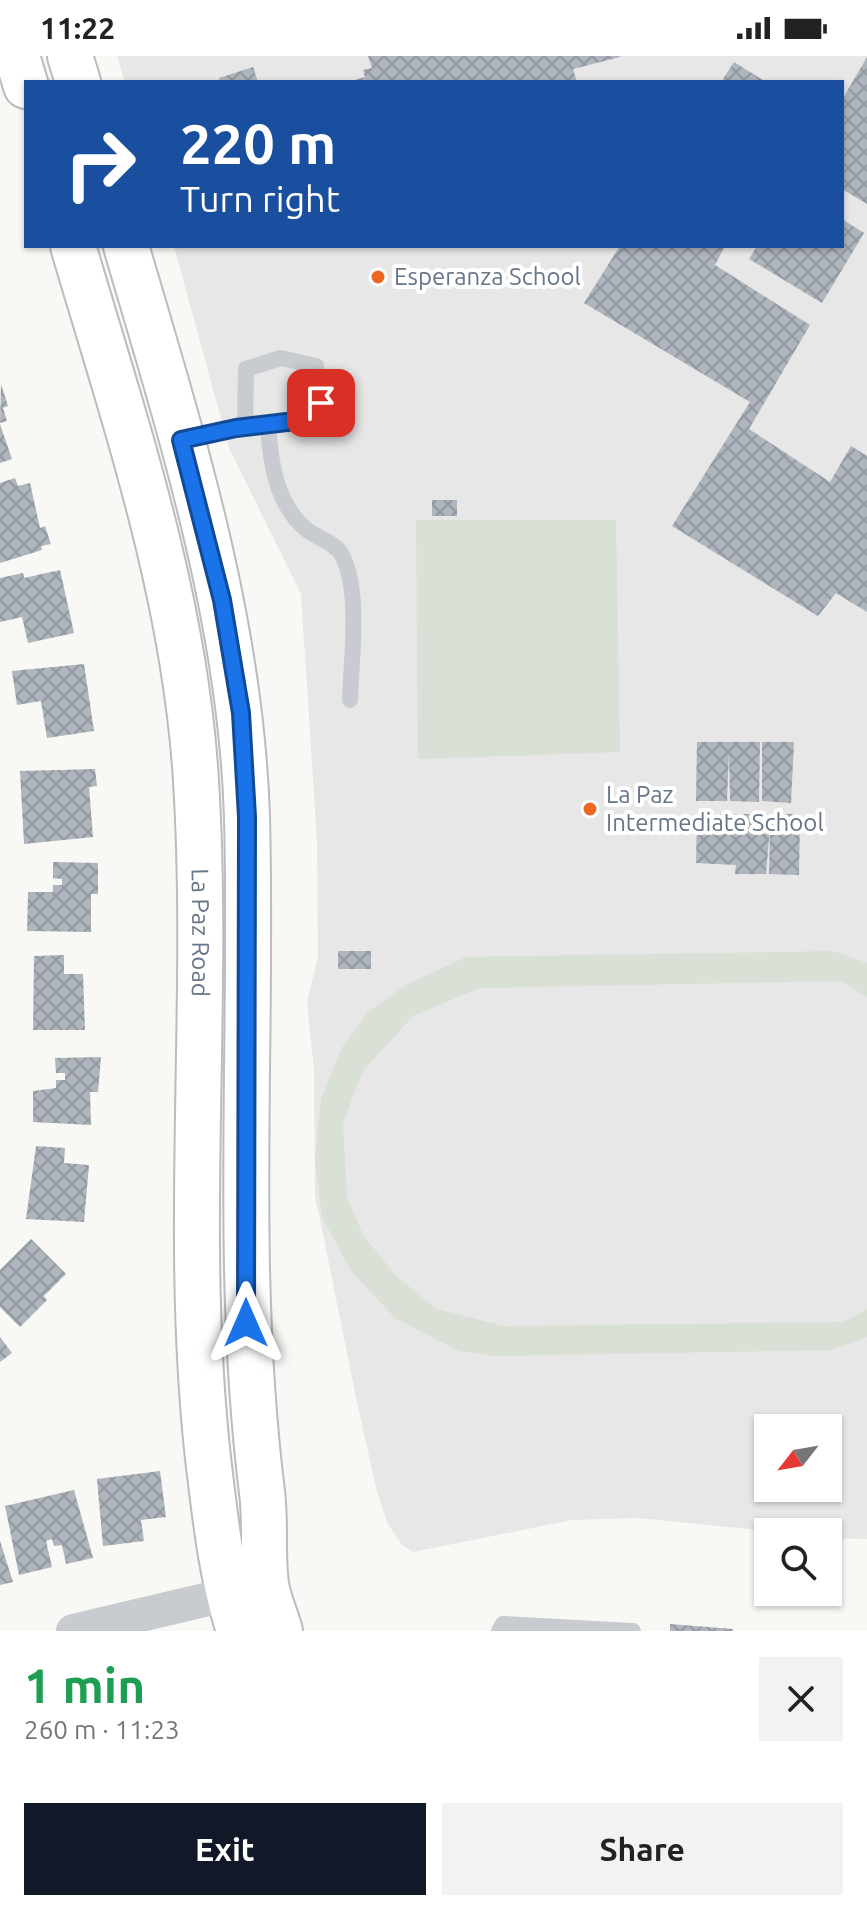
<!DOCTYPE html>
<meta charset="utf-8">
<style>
body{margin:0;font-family:Ubuntu,sans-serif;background:#f2f2f2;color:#222;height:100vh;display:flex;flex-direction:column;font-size:30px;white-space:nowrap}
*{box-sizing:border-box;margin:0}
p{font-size:26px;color:#767676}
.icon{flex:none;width:44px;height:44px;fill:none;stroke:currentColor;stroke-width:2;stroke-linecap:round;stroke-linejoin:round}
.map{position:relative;height:1575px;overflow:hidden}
.panel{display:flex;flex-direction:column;background:#fff;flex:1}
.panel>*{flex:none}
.banner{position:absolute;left:24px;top:24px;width:820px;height:168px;border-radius:0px;box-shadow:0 2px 6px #0004;background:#1a4fa0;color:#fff;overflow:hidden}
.needle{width:52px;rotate:239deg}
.tools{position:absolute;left:754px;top:1358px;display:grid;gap:16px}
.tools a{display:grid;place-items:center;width:88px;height:88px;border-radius:0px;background:#fff;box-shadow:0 2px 6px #0004;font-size:40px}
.pin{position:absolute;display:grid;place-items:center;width:68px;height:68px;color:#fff;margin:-34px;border-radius:16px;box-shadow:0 4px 12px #0006}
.me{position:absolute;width:88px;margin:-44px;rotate:0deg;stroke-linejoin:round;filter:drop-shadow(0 0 6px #0008)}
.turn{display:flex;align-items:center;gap:28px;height:168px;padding:0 24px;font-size:36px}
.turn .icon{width:104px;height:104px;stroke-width:2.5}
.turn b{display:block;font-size:56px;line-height:68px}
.round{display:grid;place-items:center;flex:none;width:84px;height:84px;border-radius:0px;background:#f2f2f2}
.headline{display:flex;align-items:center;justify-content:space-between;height:136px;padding:0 24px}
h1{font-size:48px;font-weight:700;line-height:60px;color:#1e9e55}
.primary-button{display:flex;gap:16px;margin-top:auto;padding:16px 24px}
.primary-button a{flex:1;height:92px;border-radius:0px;background:#111827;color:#fff;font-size:32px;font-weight:700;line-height:92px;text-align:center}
.primary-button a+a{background:#f2f2f2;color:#222}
.status{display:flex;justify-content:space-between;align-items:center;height:56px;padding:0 40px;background:#fff;direction:ltr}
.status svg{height:22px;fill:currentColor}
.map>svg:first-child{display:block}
</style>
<div class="status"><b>11:22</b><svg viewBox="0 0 49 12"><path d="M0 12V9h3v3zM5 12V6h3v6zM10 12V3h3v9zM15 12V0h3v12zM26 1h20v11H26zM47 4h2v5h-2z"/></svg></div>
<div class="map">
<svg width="867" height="1575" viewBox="0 0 867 1575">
<defs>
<pattern id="building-cross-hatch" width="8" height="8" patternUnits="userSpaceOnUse" patternTransform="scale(2)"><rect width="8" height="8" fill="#afb5bc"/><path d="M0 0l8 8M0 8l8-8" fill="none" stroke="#92989f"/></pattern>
</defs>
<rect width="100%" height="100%" fill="#f8f8f5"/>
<!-- built -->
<path fill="#e6e7e6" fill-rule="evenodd" d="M 117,0 L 867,0 L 867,1483 L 828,1482 L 828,1476 L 778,1476 L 638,1462 L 572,1464 L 413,1496 L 402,1489 L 388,1468 L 377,1436 L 357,1346 L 315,1139 L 314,1014 L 307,947 L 318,900 L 317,784 L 301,538 L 229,392 L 174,190 L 842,190 L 842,26 L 125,26 ZM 768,1372 L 828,1372 L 828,1432 L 768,1432 Z"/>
<!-- pitch -->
<g fill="#d9e0d6">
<path d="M 416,464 L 616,464 L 620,696 L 418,703 Z"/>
<path d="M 833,895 L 867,907 L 867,941 L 841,925 L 479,932 L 413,960 L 362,1016 L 343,1068 L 347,1141 L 363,1179 L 397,1221 L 437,1253 L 503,1270 L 844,1266 L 867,1253 L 867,1281 L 831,1294 L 496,1300 L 459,1295 L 395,1262 L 351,1215 L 322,1161 L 315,1103 L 321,1043 L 341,993 L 368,956 L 406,929 L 466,901 Z"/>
</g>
<!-- building -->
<g fill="url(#building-cross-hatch)">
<path d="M 368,0 L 620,0 L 620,1 L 573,13 L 577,26 L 348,26 L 365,21 L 363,14 L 372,12 Z"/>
<path d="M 867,1 L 867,148 L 842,133 L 842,44 Z"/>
<path d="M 734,6 L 766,26 L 721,26 Z"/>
<path d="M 253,11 L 258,26 L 220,26 L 219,22 Z"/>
<path d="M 842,163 L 864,177 L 822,247 L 749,203 L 757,190 L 842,190 Z"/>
<path d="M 620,190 L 725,190 L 715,209 L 810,269 L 749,373 L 830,426 L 851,390 L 867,400 L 867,556 L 836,537 L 818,560 L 672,470 L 750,346 L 584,247 Z"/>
<path d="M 1,328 L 8,350 L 3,352 L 7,365 L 0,367 Z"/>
<path d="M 0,368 L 12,403 L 0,407 Z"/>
<path d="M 15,422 L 18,430 L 30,427 L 40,472 L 45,470 L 51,488 L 41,490 L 42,494 L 0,507 L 0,427 Z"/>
<rect x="432" y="444" width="25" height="16"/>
<path d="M 60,514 L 74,577 L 28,587 L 22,561 L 0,566 L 0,522 L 23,517 L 24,522 Z"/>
<path d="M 84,608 L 94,675 L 47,682 L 41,645 L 17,649 L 12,615 Z"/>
<path d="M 697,686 L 760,686 L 759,746 L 730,745 L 729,696 L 727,745 L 696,745 Z"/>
<path d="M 762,686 L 794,686 L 791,747 L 762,745 Z"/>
<path d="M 95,713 L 97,730 L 89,731 L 93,781 L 24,788 L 20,715 Z"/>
<path d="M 697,758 L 800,758 L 799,819 L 769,818 L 770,771 L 766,818 L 735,818 L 736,809 L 696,807 Z"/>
<path d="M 53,806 L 98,807 L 98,838 L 91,838 L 91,876 L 27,875 L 28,836 L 53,836 L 53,829 L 62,829 L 62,823 L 53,822 Z"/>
<rect x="338" y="895" width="33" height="18"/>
<path d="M 64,899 L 64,918 L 83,918 L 85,974 L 33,974 L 34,900 Z"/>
<path d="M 101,1001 L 98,1036 L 90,1036 L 91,1069 L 33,1066 L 33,1035 L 56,1032 L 56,1024 L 65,1024 L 65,1017 L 56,1017 L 55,1002 Z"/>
<path d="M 36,1090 L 65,1092 L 64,1107 L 89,1109 L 84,1166 L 26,1163 Z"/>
<path d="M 31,1183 L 66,1218 L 44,1240 L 47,1244 L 20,1271 L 0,1251 L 0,1214 Z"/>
<path d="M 0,1281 L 12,1297 L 0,1306 Z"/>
<path d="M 160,1415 L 166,1461 L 141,1464 L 144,1485 L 103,1490 L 97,1423 Z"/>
<path d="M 74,1434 L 93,1502 L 66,1508 L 62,1489 L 54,1490 L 52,1483 L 46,1485 L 52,1511 L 19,1519 L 5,1450 Z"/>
<path d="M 0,1485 L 13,1526 L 0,1529 Z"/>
<path d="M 670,1568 L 733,1573 L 733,1575 L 670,1575 Z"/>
</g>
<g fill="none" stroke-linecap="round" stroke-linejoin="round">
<defs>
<g id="primary">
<path d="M 17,0 L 26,30"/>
<path d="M 70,0 L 78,26"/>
<path id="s1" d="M 73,190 C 125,366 185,541 196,725 C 210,950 183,1177 208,1402 C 215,1460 221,1519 239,1575"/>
<path d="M 126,190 C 181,377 241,565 247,761 C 253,986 234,1212 262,1436 C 266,1467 262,1498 266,1528 C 268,1544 276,1560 280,1575"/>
</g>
</defs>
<!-- primary casing -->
<use href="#primary" stroke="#b9bcc1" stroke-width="48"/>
<!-- service -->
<g stroke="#c8cbcf" stroke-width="16">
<path d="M 268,368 C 270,405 276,449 307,474 C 317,482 336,487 342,499 C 361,536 351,602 350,644"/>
<path d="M 183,383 L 236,372 L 312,363 L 321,347 L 316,310 L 281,302 L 246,313 L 245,371"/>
<path d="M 499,1575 L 503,1568 L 633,1575"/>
</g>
<!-- minor -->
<path stroke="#c8cbcf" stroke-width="34" d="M 73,1575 L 251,1533"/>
<!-- primary -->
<use href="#primary" stroke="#fff" stroke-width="44"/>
</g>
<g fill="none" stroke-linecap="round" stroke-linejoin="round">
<defs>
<path id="route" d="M 246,1267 L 247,761 L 241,657 L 222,544 L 181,384 L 236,372 L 312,363 L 321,347"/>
</defs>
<!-- route casing -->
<use href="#route" stroke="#114b97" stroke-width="20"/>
<!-- route -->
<use href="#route" stroke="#1a73e8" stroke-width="14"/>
</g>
<!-- markers -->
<g fill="#ec6722" stroke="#fff" stroke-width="3">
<circle cx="378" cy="221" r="8"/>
<circle cx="590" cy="753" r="8"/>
</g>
<g text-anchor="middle" stroke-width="8" stroke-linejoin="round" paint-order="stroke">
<!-- poi labels -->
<g font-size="24" fill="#667588" stroke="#fff" text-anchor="start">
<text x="394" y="229">Esperanza School</text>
<text x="606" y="747">La Paz<tspan x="606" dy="28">Intermediate School</tspan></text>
</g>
<!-- street labels -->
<g font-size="24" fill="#667588" stroke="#fff">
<text dy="8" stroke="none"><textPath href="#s1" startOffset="702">La Paz Road</textPath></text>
</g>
</g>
</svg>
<div class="tools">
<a><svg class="needle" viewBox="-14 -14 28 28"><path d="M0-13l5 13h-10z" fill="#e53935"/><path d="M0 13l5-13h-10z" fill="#767676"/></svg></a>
<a><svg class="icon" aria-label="search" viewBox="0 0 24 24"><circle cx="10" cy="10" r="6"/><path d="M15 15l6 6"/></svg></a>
</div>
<div class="pin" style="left:321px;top:347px;background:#d93025"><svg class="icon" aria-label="arrive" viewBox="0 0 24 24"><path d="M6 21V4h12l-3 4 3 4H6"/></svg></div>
<svg class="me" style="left:246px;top:1267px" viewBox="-20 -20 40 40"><path d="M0-17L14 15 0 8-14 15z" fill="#1a73e8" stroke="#fff" stroke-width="4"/></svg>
<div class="banner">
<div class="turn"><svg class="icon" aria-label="right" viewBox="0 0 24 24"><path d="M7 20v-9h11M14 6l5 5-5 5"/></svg><div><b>220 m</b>Turn right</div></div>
</div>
</div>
<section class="panel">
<div class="headline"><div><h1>1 min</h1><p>260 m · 11:23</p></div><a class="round"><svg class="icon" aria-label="close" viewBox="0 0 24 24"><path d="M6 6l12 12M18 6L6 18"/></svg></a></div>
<div class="primary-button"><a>Exit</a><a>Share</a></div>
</section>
